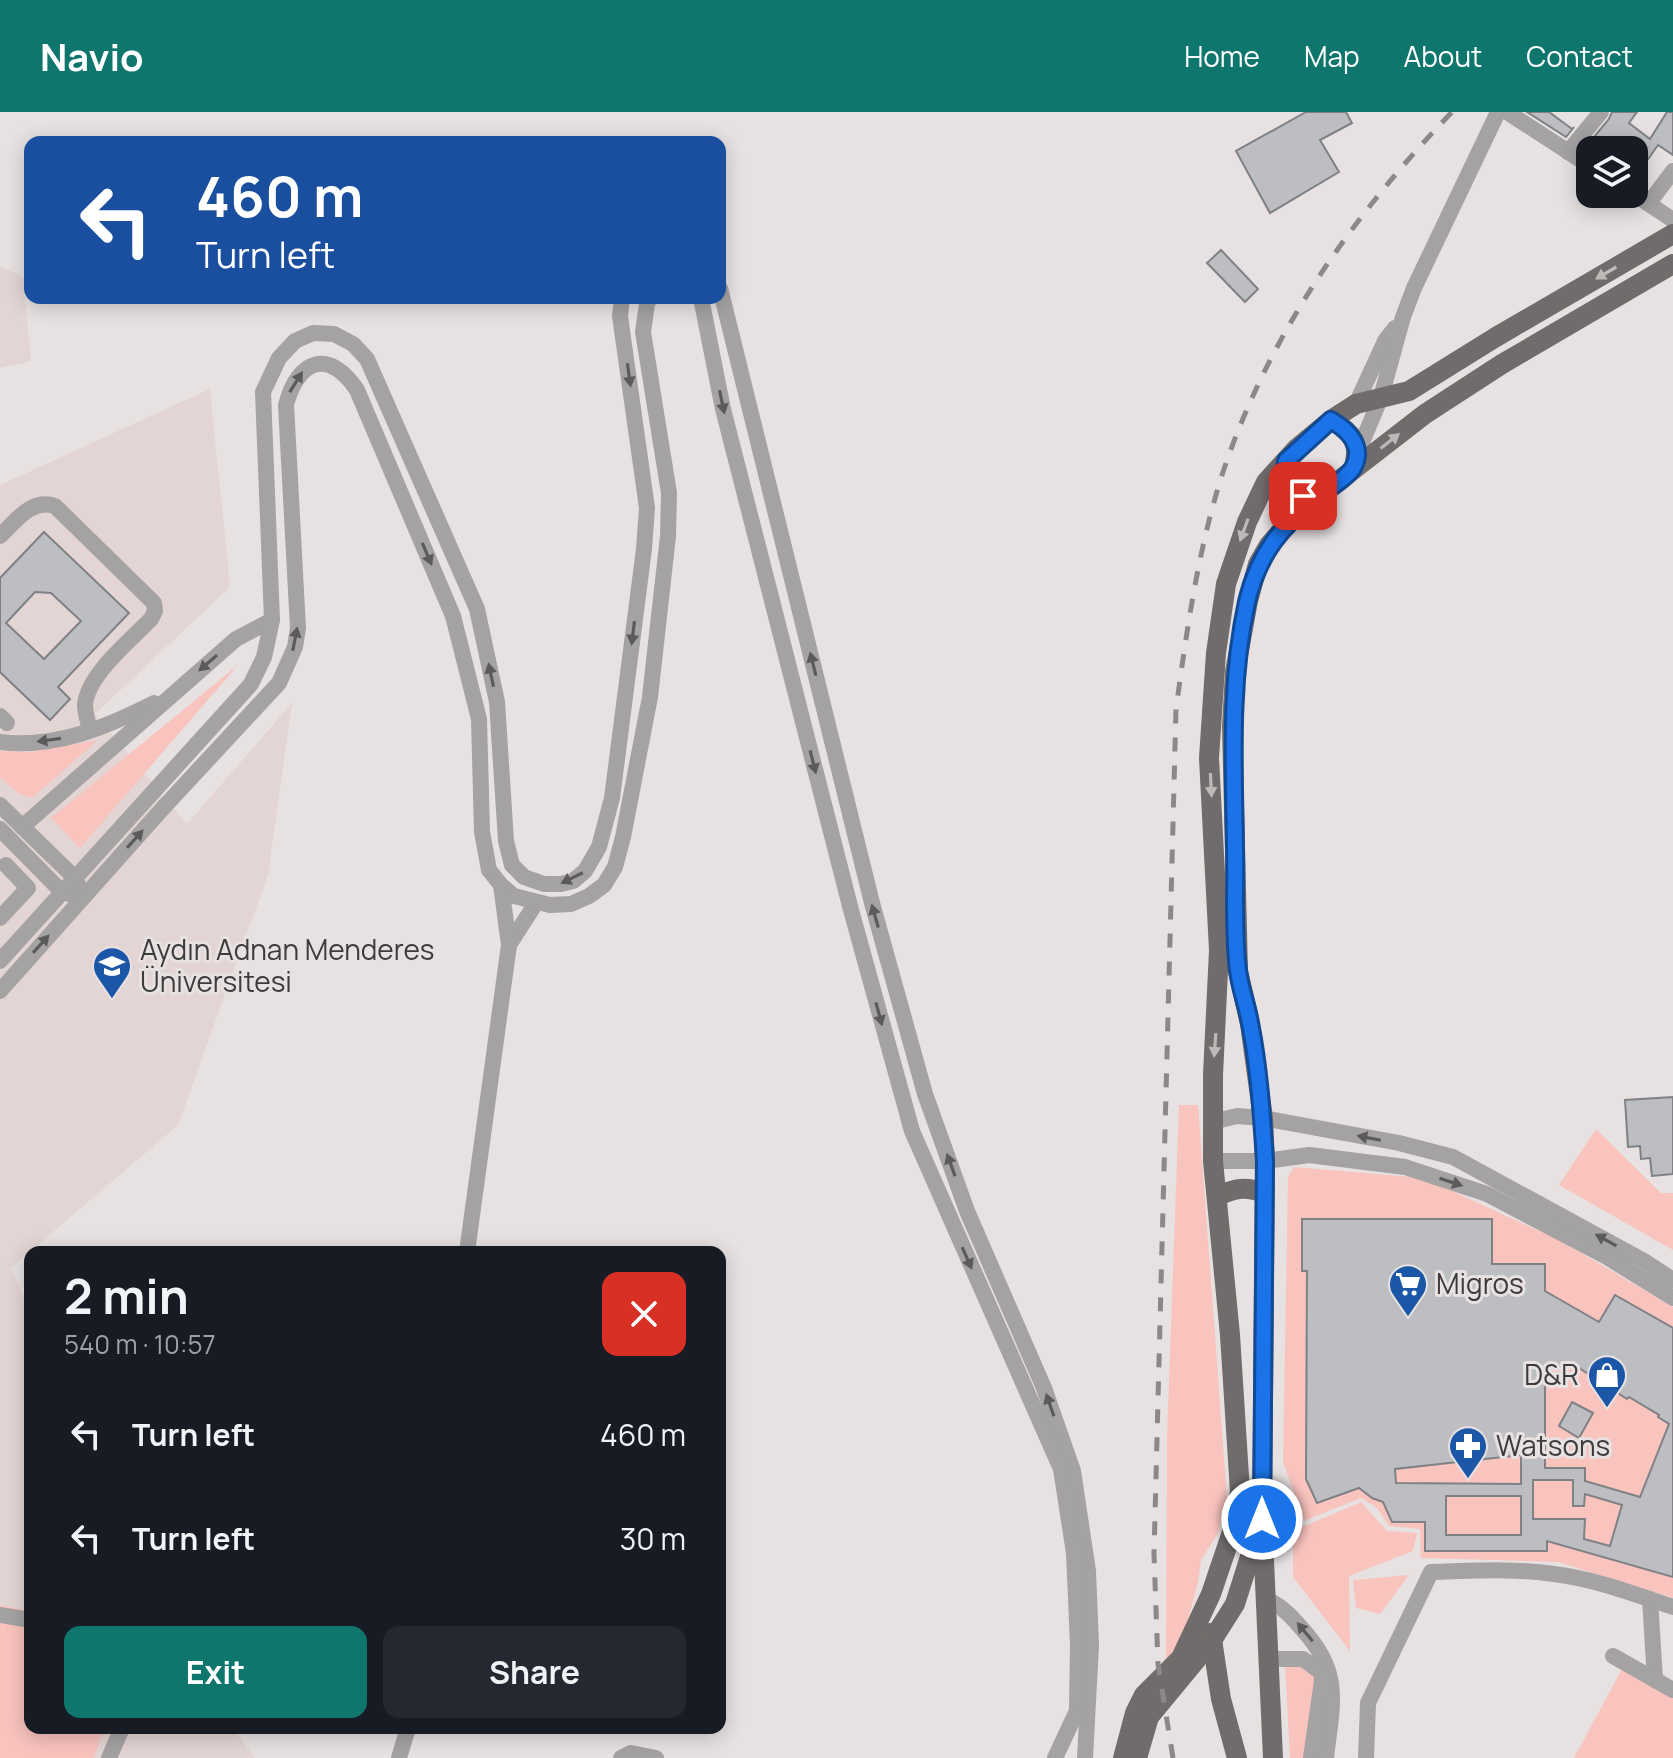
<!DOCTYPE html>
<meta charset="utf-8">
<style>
body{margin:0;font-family:Manrope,sans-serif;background:#242831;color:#f1f3f6;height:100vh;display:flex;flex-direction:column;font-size:30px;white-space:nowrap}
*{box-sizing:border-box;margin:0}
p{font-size:26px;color:#9ea1a6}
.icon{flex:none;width:44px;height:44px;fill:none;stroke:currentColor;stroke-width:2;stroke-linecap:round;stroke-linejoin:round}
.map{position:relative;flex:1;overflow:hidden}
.side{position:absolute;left:24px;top:1134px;width:702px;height:488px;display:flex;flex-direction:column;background:#171b24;border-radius:16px;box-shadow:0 4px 20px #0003}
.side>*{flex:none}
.hud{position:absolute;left:24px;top:24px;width:702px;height:168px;border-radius:16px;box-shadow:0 4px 20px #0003;background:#1a4fa0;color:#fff;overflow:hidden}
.fabs{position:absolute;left:1576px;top:24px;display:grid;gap:16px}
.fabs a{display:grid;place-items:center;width:72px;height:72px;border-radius:16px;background:#171b24;box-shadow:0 4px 20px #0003;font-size:40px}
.pin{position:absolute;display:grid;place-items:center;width:68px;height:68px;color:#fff;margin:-34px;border-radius:16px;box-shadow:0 4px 12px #0006}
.me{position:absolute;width:88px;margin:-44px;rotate:0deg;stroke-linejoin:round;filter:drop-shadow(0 0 6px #0008)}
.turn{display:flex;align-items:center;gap:28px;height:168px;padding:0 40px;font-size:36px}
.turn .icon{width:104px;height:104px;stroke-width:2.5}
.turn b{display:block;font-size:56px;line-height:68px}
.round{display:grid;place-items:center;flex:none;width:84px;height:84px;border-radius:16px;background:#242831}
.head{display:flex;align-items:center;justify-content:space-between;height:136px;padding:0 40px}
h1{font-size:48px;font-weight:700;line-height:60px}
.action{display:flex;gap:16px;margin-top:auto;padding:16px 40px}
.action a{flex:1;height:92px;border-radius:16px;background:#0f766e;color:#fff;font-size:32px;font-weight:700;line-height:92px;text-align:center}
.action a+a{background:#242831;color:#f1f3f6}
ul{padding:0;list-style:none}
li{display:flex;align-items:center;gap:24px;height:104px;padding:0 40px}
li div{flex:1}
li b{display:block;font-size:30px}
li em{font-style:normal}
header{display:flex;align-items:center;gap:48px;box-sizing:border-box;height:112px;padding:0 40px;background:#0f766e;color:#fff}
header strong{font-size:38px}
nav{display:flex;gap:44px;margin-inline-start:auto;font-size:28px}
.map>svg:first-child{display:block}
</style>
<header>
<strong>Navio</strong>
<nav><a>Home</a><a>Map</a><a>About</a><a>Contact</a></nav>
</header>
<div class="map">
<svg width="1673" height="1646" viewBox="0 0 1673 1646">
<rect width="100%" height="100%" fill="#e7e2e1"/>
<!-- built -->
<g fill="#e3d5d3">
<path d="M 0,154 L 23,165 L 31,249 L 0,256 Z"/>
<path d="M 210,277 L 230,475 L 95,602 L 187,712 L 292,591 L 268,763 L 178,1013 L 11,1156 L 30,1200 L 30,1616 L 233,1616 L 255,1646 L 0,1646 L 0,373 Z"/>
</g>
<!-- green -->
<g fill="#f9c3be">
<path d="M 238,553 L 80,736 L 51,706 Z"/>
<path d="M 98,628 L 32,686 L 19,682 L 0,665 L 0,639 L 33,640 Z"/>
<path d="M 1179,993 L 1198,993 L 1227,1386 L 1218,1421 L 1201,1448 L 1198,1470 L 1181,1534 L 1166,1551 L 1167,1325 Z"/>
<path d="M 1596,1017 L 1661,1081 L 1673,1081 L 1673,1138 L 1559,1073 Z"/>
<path d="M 1294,1055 L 1424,1066 L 1561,1129 L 1673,1195 L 1673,1486 L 1558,1450 L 1421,1446 L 1420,1417 L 1389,1414 L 1377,1396 L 1361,1386 L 1304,1409 L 1283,1350 L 1288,1065 Z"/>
<path d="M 1361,1390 L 1387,1419 L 1417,1421 L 1413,1439 L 1349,1464 L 1350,1539 L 1293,1465 L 1293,1419 Z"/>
<path d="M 1409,1463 L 1380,1502 L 1356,1496 L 1353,1468 Z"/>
<path d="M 0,1493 L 30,1499 L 30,1616 L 104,1616 L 94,1646 L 0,1646 Z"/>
<path d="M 1292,1549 L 1318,1560 L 1308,1646 L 1290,1646 L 1285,1551 Z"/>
<path d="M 1622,1557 L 1673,1585 L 1673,1646 L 1574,1646 Z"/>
</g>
<!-- building -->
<g fill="#bcbec2" stroke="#7f8185" stroke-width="2" fill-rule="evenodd">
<path d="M 1306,0 L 1346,0 L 1352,11 L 1320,28 L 1339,60 L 1270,101 L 1236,39 Z"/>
<path d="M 1527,0 L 1549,0 L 1572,17 L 1574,15 L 1566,25 Z"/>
<path d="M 1612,0 L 1637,0 L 1629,11 L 1650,27 L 1667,0 L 1673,0 L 1673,43 L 1658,33 L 1634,67 L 1634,38 L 1590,38 L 1590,41 L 1584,37 L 1609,7 Z"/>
<path d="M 1221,138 L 1258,177 L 1245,190 L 1207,151 Z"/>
<path d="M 44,420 L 129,501 L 58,575 L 70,587 L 50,608 L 0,560 L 0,466 ZM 35,480 L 51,481 L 81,509 L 44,547 L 6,511 Z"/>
<path d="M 1673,985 L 1673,1062 L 1652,1064 L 1650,1046 L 1641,1047 L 1640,1034 L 1628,1035 L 1625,988 Z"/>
<path d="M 1302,1107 L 1492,1107 L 1492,1152 L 1545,1152 L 1545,1179 L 1599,1210 L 1615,1183 L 1673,1216 L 1673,1465 L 1547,1429 L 1547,1439 L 1425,1439 L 1425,1410 L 1392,1410 L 1383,1390 L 1372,1386 L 1359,1376 L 1317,1391 L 1306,1367 L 1307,1159 L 1302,1159 ZM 1545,1254 L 1579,1256 L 1627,1287 L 1629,1285 L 1659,1303 L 1658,1305 L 1669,1312 L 1640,1385 L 1585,1369 L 1585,1356 L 1545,1356 ZM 1521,1343 L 1521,1372 L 1396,1371 L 1395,1357 ZM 1533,1368 L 1573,1368 L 1573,1394 L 1584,1394 L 1585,1382 L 1622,1393 L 1610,1434 L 1584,1427 L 1585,1407 L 1533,1407 ZM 1446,1384 L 1521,1384 L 1521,1423 L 1446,1423 Z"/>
<path d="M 1572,1290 L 1593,1301 L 1579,1326 L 1559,1314 Z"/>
</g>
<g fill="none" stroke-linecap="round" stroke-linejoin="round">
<!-- minor -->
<g stroke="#a4a2a2" stroke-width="16">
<path d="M 1507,0 L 1590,54"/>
<path d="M 1568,40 L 1601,0"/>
<path d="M 1634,82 L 1673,108"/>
<path d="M 1649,91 L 1673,59"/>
<path d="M 720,176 L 872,791 L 925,982 L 967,1099 L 1044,1276 L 1073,1359 L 1088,1459 L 1091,1533 L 1085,1646"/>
<path d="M 701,186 L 723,297 L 851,798 L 912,1019 L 1061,1357 L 1074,1441 L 1078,1533 L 1077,1597"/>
<path d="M 1356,292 L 1385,229 L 1395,216"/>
<path d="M 1358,340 L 1381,285 L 1403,205 L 1414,176 L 1498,0"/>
<path d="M 0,424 C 16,409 31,386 55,394 L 154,491 L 155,499 L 151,507 C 131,528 87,563 85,593 C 85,601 88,610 90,618"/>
<path d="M 0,604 L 7,611"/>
<path d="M 0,630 C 54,637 107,615 154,591"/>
<path d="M 0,693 L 75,766 L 78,773"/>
<path d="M 22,715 L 236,527 L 272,508"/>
<path d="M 0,717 L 62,780 L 70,782"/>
<path d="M 0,806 L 28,776 L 6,753"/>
<path d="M 509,833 L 536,791"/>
<path d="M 0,849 L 251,572 L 264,545 L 272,508 L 263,280 L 279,246 L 295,229 L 313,221 L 334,222 L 353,232 L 367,247 L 477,497 L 497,590 L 506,729 L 512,753 L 524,765 L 544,772 L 561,772 L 573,769 L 585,759 L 599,735 L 612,686 L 644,437 L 647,396 L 620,204 L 622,186"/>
<path d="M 0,879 L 163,696 L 279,571 L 295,535 L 298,516 L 286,293 C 298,247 329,236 357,278 L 453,504 L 479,607 L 482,720 L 489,758 L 501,773 L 514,784 L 550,793 L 571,792 L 589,784 L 604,773 L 615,755 L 623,725 L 650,585 L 668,424 L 669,381 L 643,220 L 647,192 L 650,186"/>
<path d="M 1212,1010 L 1237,1004 L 1263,1006 L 1399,1031 L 1453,1045 L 1644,1149 L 1673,1168"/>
<path d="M 1213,1049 L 1265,1049 L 1309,1043 L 1405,1055 L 1487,1082 L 1607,1145 L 1673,1186"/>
<path d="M 467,1140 L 509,833 L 501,773"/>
<path d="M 1266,1487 C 1282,1494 1292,1505 1303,1518 C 1343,1562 1332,1592 1326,1646"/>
<path d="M 1650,1487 L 1655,1568"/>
<path d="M 0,1503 L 30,1508"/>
<path d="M 1613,1544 L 1673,1578"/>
<path d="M 1270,1547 L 1303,1547 L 1321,1560 L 1322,1569 L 1311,1646"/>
<path d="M 109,1646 L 122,1616"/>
<path d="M 399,1646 L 408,1616"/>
<path d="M 621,1646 L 631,1641 L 656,1646"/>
<path d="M 1055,1646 L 1076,1601"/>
<path d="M 1366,1646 L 1368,1591 L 1431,1460 C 1472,1459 1513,1456 1554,1462 C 1595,1467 1634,1482 1673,1495"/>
</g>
<!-- major -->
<g stroke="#706c6b" stroke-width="20">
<path d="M 1331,308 C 1354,321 1361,332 1353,358"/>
<path d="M 1286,349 C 1284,371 1294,380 1314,388"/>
<path d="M 1218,1084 C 1235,1076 1246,1074 1264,1081"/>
<path d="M 1263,1427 L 1273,1646"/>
<path d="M 1211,1521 L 1221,1587 L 1237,1646"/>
<path d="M 1123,1646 L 1135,1601 L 1144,1583 L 1181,1546 L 1211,1482 L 1232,1420 L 1240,1380 L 1230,1223 L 1213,1049 L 1213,963 L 1219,838 L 1209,646 L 1216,541 L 1226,472 L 1247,410 L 1266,370 L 1296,337 L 1331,308 L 1356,292 L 1409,279 L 1496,225 L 1673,122"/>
<path d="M 1137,1646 L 1149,1605 L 1211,1530 L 1235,1492 L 1262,1407 L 1265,1049 L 1263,1006 L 1250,912 L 1238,859 L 1232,615 L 1235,560 L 1248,489 L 1258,452 L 1269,433 L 1282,418 L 1314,388 L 1425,302 L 1502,252 L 1673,152"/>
</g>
<!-- rail -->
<path stroke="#8b8888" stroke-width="5" stroke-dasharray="14 14" stroke-linecap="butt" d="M 1173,1646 L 1158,1552 L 1154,1442 L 1176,597 C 1187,517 1198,437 1223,360 C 1269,222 1352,104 1452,0"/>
</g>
<!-- one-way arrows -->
<defs><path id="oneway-solid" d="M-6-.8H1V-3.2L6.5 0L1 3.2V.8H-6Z" transform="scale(2)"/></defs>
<g fill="#bdb9b8">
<use href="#oneway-solid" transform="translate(1606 161) rotate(150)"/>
<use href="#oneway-solid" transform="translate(1390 329) rotate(-38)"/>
<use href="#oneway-solid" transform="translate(1244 418) rotate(110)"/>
<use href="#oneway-solid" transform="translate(1211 673) rotate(87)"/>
<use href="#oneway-solid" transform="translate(1215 933) rotate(94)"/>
</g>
<g fill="#5c5a5a">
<use href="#oneway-solid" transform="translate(629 263) rotate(82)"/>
<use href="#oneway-solid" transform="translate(296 270) rotate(-58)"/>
<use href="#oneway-solid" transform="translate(722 290) rotate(78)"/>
<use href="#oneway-solid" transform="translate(427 442) rotate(67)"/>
<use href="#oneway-solid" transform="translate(633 521) rotate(97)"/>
<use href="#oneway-solid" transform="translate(295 527) rotate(-79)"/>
<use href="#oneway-solid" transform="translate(208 551) rotate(139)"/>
<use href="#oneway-solid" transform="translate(813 552) rotate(-104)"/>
<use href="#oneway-solid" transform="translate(491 563) rotate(-102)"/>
<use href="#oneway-solid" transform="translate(49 628) rotate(172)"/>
<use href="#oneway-solid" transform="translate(813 650) rotate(76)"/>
<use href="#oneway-solid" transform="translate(135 727) rotate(-48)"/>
<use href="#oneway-solid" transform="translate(572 766) rotate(154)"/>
<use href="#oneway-solid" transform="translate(875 804) rotate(-106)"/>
<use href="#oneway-solid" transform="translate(41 832) rotate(-48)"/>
<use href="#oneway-solid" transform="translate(879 902) rotate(75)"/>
<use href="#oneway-solid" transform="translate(1369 1026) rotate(-169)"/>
<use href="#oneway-solid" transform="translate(951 1053) rotate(-110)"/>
<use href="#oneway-solid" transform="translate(1451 1070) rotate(18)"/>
<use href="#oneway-solid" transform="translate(1606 1128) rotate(-151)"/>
<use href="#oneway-solid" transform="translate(967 1146) rotate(66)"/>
<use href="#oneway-solid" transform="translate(1050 1293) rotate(-109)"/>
<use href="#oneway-solid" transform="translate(1305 1520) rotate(-130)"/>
</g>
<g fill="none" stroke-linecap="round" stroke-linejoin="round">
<defs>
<path id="route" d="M 1262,1407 L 1265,1049 C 1262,1003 1259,956 1250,911 C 1247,893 1240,876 1238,858 C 1233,818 1236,777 1235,737 C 1234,653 1229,572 1247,490 C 1258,442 1282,413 1321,383 C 1330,375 1347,366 1353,356 C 1365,335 1348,318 1331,308 L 1286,349 C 1284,367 1289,374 1303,384"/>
</defs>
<!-- route casing -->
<use href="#route" stroke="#114b97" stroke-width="20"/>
<!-- route -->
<use href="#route" stroke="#1a73e8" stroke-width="14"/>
</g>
<!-- icons -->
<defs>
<symbol id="university-pin" viewBox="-11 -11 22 30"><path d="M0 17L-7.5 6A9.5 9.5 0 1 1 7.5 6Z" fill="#1c56a7" stroke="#e7e2e1"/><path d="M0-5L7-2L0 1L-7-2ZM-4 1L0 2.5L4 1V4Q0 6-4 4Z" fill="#fff"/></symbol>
<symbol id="supermarket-pin" viewBox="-11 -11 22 30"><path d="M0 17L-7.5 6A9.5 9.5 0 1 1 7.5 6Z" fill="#1c56a7" stroke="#e7e2e1"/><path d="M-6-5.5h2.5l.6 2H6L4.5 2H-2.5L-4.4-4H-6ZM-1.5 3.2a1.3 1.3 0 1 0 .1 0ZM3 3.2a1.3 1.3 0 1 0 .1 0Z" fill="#fff"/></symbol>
<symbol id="shop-pin" viewBox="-11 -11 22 30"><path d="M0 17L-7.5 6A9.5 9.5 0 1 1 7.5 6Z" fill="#1c56a7" stroke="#e7e2e1"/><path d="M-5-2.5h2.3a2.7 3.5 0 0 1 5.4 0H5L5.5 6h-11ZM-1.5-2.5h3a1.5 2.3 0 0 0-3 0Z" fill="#fff"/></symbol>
<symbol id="pharmacy-pin" viewBox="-11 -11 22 30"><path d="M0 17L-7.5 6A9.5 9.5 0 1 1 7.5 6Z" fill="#1c56a7" stroke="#e7e2e1"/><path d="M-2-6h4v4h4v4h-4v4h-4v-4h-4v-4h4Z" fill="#fff"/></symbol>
</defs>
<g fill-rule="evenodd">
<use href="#university-pin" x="90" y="832" width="44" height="60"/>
<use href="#supermarket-pin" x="1386" y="1150" width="44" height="60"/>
<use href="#shop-pin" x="1585" y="1241" width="44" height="60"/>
<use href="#pharmacy-pin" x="1446" y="1312" width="44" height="60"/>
</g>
<g text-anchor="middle" stroke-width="6" stroke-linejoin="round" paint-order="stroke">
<!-- poi labels -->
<g font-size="28" fill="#3d3b3b" stroke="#e7e2e1" text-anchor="start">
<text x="140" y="848">Aydın Adnan Menderes<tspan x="140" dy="32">Üniversitesi</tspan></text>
<text x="1436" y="1182">Migros</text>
<text x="1579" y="1273" text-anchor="end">D&amp;R</text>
<text x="1496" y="1344">Watsons</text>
</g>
</g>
</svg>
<div class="fabs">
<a><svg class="icon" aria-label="layers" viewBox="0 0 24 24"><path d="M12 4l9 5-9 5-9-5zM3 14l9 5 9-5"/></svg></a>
</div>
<div class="pin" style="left:1303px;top:384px;background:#d93025"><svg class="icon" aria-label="arrive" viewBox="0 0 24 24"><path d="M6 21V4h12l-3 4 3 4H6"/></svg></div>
<svg class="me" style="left:1262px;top:1407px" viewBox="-20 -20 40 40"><circle r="17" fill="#1a73e8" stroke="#fff" stroke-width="3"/><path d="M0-11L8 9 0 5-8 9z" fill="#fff"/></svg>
<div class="hud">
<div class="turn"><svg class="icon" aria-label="left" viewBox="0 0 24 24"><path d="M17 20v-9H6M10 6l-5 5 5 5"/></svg><div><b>460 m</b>Turn left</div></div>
</div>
<section class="side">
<div class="head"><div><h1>2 min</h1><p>540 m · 10:57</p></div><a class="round" style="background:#d93025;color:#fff"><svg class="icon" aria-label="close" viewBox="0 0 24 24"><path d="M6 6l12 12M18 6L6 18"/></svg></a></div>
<ul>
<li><svg class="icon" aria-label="left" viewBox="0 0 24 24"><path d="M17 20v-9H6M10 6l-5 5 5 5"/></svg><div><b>Turn left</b></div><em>460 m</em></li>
<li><svg class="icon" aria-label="left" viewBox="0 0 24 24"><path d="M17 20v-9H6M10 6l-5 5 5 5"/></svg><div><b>Turn left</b></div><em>30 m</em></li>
</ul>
<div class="action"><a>Exit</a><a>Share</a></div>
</section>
</div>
